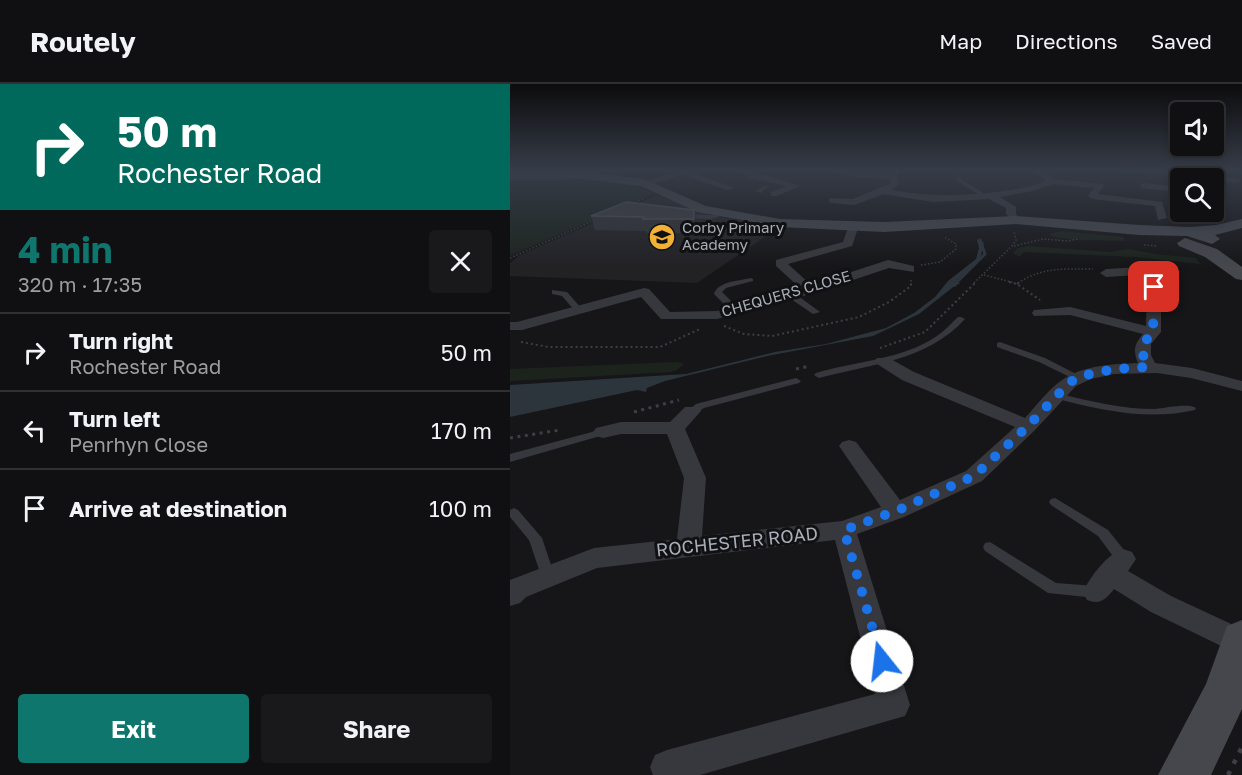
<!DOCTYPE html>
<meta charset="utf-8">
<style>
body{margin:0;font-family:"Golos Text",sans-serif;background:#19191b;color:#f1f3f6;height:100vh;display:flex;flex-direction:column;font-size:22px;white-space:nowrap}
*{box-sizing:border-box;margin:0}
p{font-size:20px;color:#9c9d9f}
.icon{flex:none;width:33px;height:33px;fill:none;stroke:currentColor;stroke-width:2;stroke-linecap:round;stroke-linejoin:round}
.map{position:relative;flex:1;overflow:hidden}
.details{display:flex;flex-direction:column;background:#101012;width:510px}
.details>*{flex:none}
.hud{background:#00695c;color:#fff;overflow:hidden}
.tools{position:absolute;left:660px;top:18px;display:grid;gap:12px}
.tools a{display:grid;place-items:center;width:54px;height:54px;border-radius:6px;background:#101012;box-shadow:0 3px 9px #0003,0 0 0 2px #303032;font-size:30px}
.pin{position:absolute;display:grid;place-items:center;width:51px;height:51px;color:#fff;margin:-26px;border-radius:12px;box-shadow:0 3px 9px #0006}
.me{position:absolute;width:66px;margin:-33px;rotate:344deg;stroke-linejoin:round;filter:drop-shadow(0 0 4px #0008)}
.turn{display:flex;align-items:center;gap:21px;height:126px;padding:0 18px;font-size:27px}
.turn .icon{width:78px;height:78px;stroke-width:2.5}
.turn b{display:block;font-size:42px;line-height:51px}
.round{display:grid;place-items:center;flex:none;width:63px;height:63px;border-radius:6px;background:#19191b}
.headline{display:flex;align-items:center;justify-content:space-between;height:102px;padding:0 18px}
h1{font-size:36px;font-weight:700;line-height:45px;color:#0f766e}
.cta{display:flex;gap:12px;margin-top:auto;padding:12px 18px}
.cta a{flex:1;height:69px;border-radius:6px;background:#0f766e;color:#fff;font-size:24px;font-weight:700;line-height:69px;text-align:center}
.cta a+a{background:#19191b;color:#f1f3f6}
ul{padding:0;list-style:none}
li{display:flex;align-items:center;gap:18px;height:78px;padding:0 18px;border-top:2px solid #303032}
li div{flex:1}
li b{display:block;font-size:22px}
li em{font-style:normal}
header{display:flex;align-items:center;gap:36px;box-sizing:border-box;height:84px;padding:0 30px;background:#101012;border-bottom:2px solid #303032}
header strong{font-size:28px}
nav{display:flex;gap:33px;margin-inline-start:auto;font-size:21px}
main{display:flex;flex:1;min-height:0}
.map>svg:first-child{display:block}
</style>
<header>
<strong>Routely</strong>
<nav><a>Map</a><a>Directions</a><a>Saved</a></nav>
</header>
<main>
<section class="details">
<div class="hud">
<div class="turn"><svg class="icon" aria-label="right" viewBox="0 0 24 24"><path d="M7 20v-9h11M14 6l5 5-5 5"/></svg><div><b>50 m</b>Rochester Road</div></div>
</div>
<div class="headline"><div><h1>4 min</h1><p>320 m · 17:35</p></div><a class="round"><svg class="icon" aria-label="close" viewBox="0 0 24 24"><path d="M6 6l12 12M18 6L6 18"/></svg></a></div>
<ul>
<li><svg class="icon" aria-label="right" viewBox="0 0 24 24"><path d="M7 20v-9h11M14 6l5 5-5 5"/></svg><div><b>Turn right</b><p>Rochester Road</p></div><em>50 m</em></li>
<li><svg class="icon" aria-label="left" viewBox="0 0 24 24"><path d="M17 20v-9H6M10 6l-5 5 5 5"/></svg><div><b>Turn left</b><p>Penrhyn Close</p></div><em>170 m</em></li>
<li><svg class="icon" aria-label="arrive" viewBox="0 0 24 24"><path d="M6 21V4h12l-3 4 3 4H6"/></svg><div><b>Arrive at destination</b></div><em>100 m</em></li>
</ul>
<div class="cta"><a>Exit</a><a>Share</a></div>
</section>
<div class="map">
<svg width="732" height="691" viewBox="0 0 732 691">
<rect width="100%" height="100%" fill="#161618"/>
<!-- built -->
<path fill="#222225" d="M 147,111 L 207,133 L 271,142 L 187,199 L 0,192 L 0,179 L 10,171 Z"/>
<!-- green -->
<g fill="#1c231d">
<path d="M 56,92 L 119,100 L 144,109 L 0,172 L 0,94 Z"/>
<path d="M 551,147 L 613,153 L 615,157 C 599,156 547,158 539,150 Z"/>
<path d="M 518,162 L 600,168 L 619,165 L 645,170 L 686,174 L 690,180 L 625,173 L 514,168 L 509,173 L 503,169 L 508,164 Z"/>
<path d="M 167,278 L 174,280 L 167,286 L 161,288 L 0,297 L 0,285 Z"/>
</g>
<!-- water -->
<path fill="#2c353c" d="M 469,155 L 474,159 L 470,175 L 447,196 L 450,200 L 447,200 L 409,230 L 363,252 L 257,272 L 155,297 L 137,304 L 136,308 L 127,306 L 0,333 L 0,301 L 176,290 L 265,268 L 316,260 L 376,244 L 404,229 L 425,213 L 438,197 L 466,175 L 469,164 L 467,156 Z"/>
<g fill="none" stroke-linecap="round" stroke-linejoin="round">
<!-- stream-far1 -->
<path stroke="#2c353c" stroke-width="3" d="M 446,199 L 475,170 L 470,156"/>
<!-- stream -->
<path stroke="#2c353c" stroke-width="4" d="M 444,201 L 447,198"/>
<!-- path-far3 -->
<g stroke="#3d3f44" stroke-width="1.5" stroke-dasharray="1.5 2" stroke-linecap="butt">
<path d="M 122,120 L 135,114"/>
<path d="M 634,161 L 648,162"/>
<path d="M 504,162 L 533,155 L 558,157 L 568,155"/>
<path d="M 0,174 L 85,136"/>
<path d="M 411,181 L 430,178 L 446,165 L 446,160 L 434,153"/>
<path d="M 474,191 L 505,199"/>
<path d="M 401,196 L 401,199"/>
<path d="M 464,199 L 502,162 L 506,156 L 504,148"/>
<path d="M 508,199 C 532,183 554,185 583,185"/>
</g>
<!-- path-far2 -->
<g stroke="#3d3f44" stroke-width="2" stroke-dasharray="2 3" stroke-linecap="butt">
<path d="M 499,198 L 507,200 L 530,216"/>
<path d="M 507,200 L 510,198"/>
<path d="M 214,242 L 234,250 L 262,252 L 349,233 L 379,218 L 401,202 L 401,198"/>
<path d="M 11,258 L 39,263 L 150,263 L 190,245"/>
<path d="M 370,264 L 415,248 L 466,198"/>
</g>
<!-- path-far1 -->
<g stroke="#3d3f44" stroke-width="3" stroke-dasharray="3 4.5" stroke-linecap="butt">
<path d="M 286,285 L 300,282"/>
<path d="M 124,328 L 169,316"/>
<path d="M 0,354 L 50,346"/>
</g>
<!-- path -->
<path stroke="#3d3f44" stroke-width="4.5" stroke-dasharray="4.5 8" stroke-linecap="butt" d="M 718,691 L 732,663"/>
<!-- lane -->
<g fill="#37383d" fill-rule="evenodd">
<path d="M 445,91 L 449,91 L 451,95 L 475,110 L 475,112 L 471,112 L 447,97 Z"/>
<path d="M 255,102 L 259,103 L 252,107 L 253,109 L 245,107 Z"/>
<path d="M 212,128 L 214,131 L 201,135 L 173,134 L 170,132 L 173,130 L 201,131 Z"/>
<path d="M 241,194 L 243,195 L 243,197 L 216,204 L 212,208 L 228,224 L 228,228 L 222,228 L 204,210 C 208,197 229,197 241,194 Z"/>
<path d="M 42,206 L 57,208 L 72,225 L 65,227 L 52,212 L 42,210 Z"/>
<path d="M 278,209 L 284,209 L 310,228 L 303,230 L 278,213 Z"/>
<path d="M 448,233 L 451,233 L 455,235 C 417,277 361,280 309,294 L 304,291 L 306,289 C 343,278 385,276 419,257 C 430,251 439,242 448,233 Z"/>
<path d="M 490,258 L 535,274 L 574,294 L 569,297 L 566,296 L 529,278 L 487,263 L 487,259 Z"/>
<path d="M 286,294 L 291,297 L 289,299 L 194,324 L 186,329 L 178,329 L 177,327 L 186,320 Z"/>
<path d="M 547,309 C 579,317 611,325 645,325 C 655,324 679,319 686,324 L 685,326 C 637,337 590,326 544,314 L 542,312 Z"/>
<path d="M 93,345 L 98,348 L 97,350 L 0,378 L 0,370 Z"/>
<path d="M 545,414 L 598,446 L 618,471 L 620,475 L 618,479 L 613,480 L 608,479 L 588,452 L 541,421 L 539,418 L 541,415 Z"/>
<path d="M 4,424 L 8,426 L 32,454 L 45,493 L 43,497 L 38,499 L 33,497 L 19,456 L 0,433 L 0,426 Z"/>
<path d="M 480,458 L 546,499 L 586,502 L 591,504 L 593,508 L 591,512 L 586,514 L 538,509 L 475,467 L 473,463 L 475,459 Z"/>
</g>
<!-- street -->
<g fill="#37383d" fill-rule="evenodd">
<path d="M 171,86 L 185,86 L 181,88 L 224,104 L 217,106 L 173,91 L 134,102 L 130,99 Z"/>
<path d="M 228,86 L 238,86 L 290,102 L 267,112 L 261,112 L 261,108 L 277,102 L 239,94 Z"/>
<path d="M 317,86 L 379,90 L 382,86 L 390,86 L 387,91 L 389,100 L 381,106 C 415,112 445,112 478,109 C 498,106 519,105 537,96 L 521,86 L 533,86 L 545,95 L 593,100 L 594,102 L 588,110 L 652,118 L 657,134 L 648,136 L 645,122 L 582,115 L 578,112 L 584,104 L 543,100 L 523,107 L 490,113 L 506,123 L 506,130 L 511,136 L 506,139 L 496,130 L 496,124 L 479,115 L 423,118 L 374,110 L 344,121 L 322,119 L 319,118 L 319,114 L 343,115 L 381,99 L 380,95 L 347,93 Z"/>
<path d="M 599,86 C 623,86 716,87 731,97 L 727,99 L 704,97 L 704,94 L 678,94 Z"/>
<path d="M 634,99 L 670,103 L 670,108 L 631,104 L 631,100 Z"/>
<path d="M 343,141 L 348,144 L 342,162 L 278,180 L 301,201 L 378,176 L 404,182 L 404,188 L 379,184 L 304,209 L 207,235 L 151,235 L 131,213 L 12,246 L 0,246 L 0,238 L 7,238 L 134,204 L 139,205 L 160,228 L 207,227 L 290,204 L 266,182 L 266,176 L 333,158 L 338,144 Z"/>
<path d="M 631,183 L 635,184 L 651,203 L 651,248 L 641,260 L 641,271 L 645,279 L 682,284 L 732,297 L 732,307 L 681,294 L 647,289 L 604,290 L 581,295 L 566,302 L 525,346 L 472,397 L 394,433 L 347,450 L 400,621 L 395,632 L 190,691 L 143,691 L 140,683 L 145,671 L 157,666 L 365,610 L 325,456 L 87,484 L 16,513 L 10,519 L 0,522 L 0,496 L 84,464 L 167,455 L 174,394 L 157,350 L 111,350 L 93,354 L 86,352 L 83,348 L 86,344 L 111,338 L 160,338 L 175,323 L 189,323 L 191,327 L 175,345 L 196,394 L 192,452 L 332,437 L 371,423 L 329,362 L 332,358 L 339,356 L 346,358 L 390,416 L 456,387 L 505,343 L 392,296 L 367,280 L 365,277 L 367,274 L 379,274 L 404,288 L 515,334 C 527,321 540,303 555,294 C 576,281 605,280 628,279 C 623,267 624,260 633,250 L 560,231 L 524,232 L 522,229 L 524,226 L 560,223 L 636,242 L 637,203 L 628,191 L 596,193 L 590,189 L 596,185 Z"/>
<path d="M 613,465 L 622,468 L 626,475 L 618,487 L 661,512 L 732,545 L 732,572 L 641,528 L 604,505 C 595,516 590,521 577,516 L 573,508 C 580,493 597,470 613,465 Z"/>
</g>
<!-- secondary -->
<g fill="#45474d" fill-rule="evenodd">
<path d="M 73,87 L 134,95 L 196,122 L 270,135 L 374,138 L 506,132 L 629,141 L 680,143 L 706,141 L 732,135 L 732,144 L 705,151 L 710,155 L 702,160 L 677,152 L 629,151 L 506,140 L 374,148 L 270,143 L 187,128 L 131,102 L 73,95 L 0,96 L 0,88 Z"/>
<path d="M 675,154 L 707,165 L 732,183 L 732,196 L 726,195 L 695,173 L 669,162 L 667,159 Z"/>
<path d="M 732,536 L 732,625 L 701,691 L 648,691 L 696,600 L 717,542 Z"/>
</g>
</g>
<!-- wall -->
<path fill="#323236" d="M 184,126 L 187,140 L 186,149 L 137,149 L 136,147 L 85,146 L 81,132 Z"/>
<!-- shaded-wall -->
<path fill="#212124" d="M 184,126 L 187,140 L 186,149 L 184,135 Z"/>
<!-- building -->
<path fill="#3f3f44" stroke="#4f5156" stroke-width="1.5" d="M 116,118 L 184,126 L 184,135 L 133,135 L 134,133 L 81,132 Z"/>
<!-- sky -->
<linearGradient id="sky" x2="0" y2="1"><stop stop-color="#0c0c0d"/><stop offset="0.47" stop-color="#363c48"/><stop offset="1" stop-color="#363c48" stop-opacity="0"/></linearGradient>
<rect width="732" height="183" fill="url(#sky)"/>
<g fill="none" stroke-linecap="round" stroke-linejoin="round">
<!-- route -->
<path stroke="#1a73e8" stroke-width="10" stroke-dasharray="0 18" d="M 372,577 L 334,446 L 386,427 L 464,392 L 518,342 L 560,298 L 576,291 L 604,285 L 638,283 L 633,271 L 633,260 L 643,248 L 644,203"/>
</g>
<!-- icons -->
<defs>
<symbol id="school-disc" viewBox="-11 -11 22 22"><circle r="9.5" fill="#f2b134" stroke="#111113"/><path d="M0-5L7-2L0 1L-7-2ZM-4 1L0 2.5L4 1V4Q0 6-4 4Z" fill="#111"/></symbol>
</defs>
<g fill-rule="evenodd">
<use href="#school-disc" x="137" y="138" width="30" height="30"/>
</g>
<g text-anchor="middle" stroke-width="6" stroke-linejoin="round" paint-order="stroke">
<!-- far-poi labels -->
<g font-size="15" fill="#a8adb8" stroke="#111113" text-anchor="start">
<text x="172" y="149">Corby Primary<tspan x="172" dy="17">Academy</tspan></text>
</g>
<!-- far-street labels -->
<g font-size="15" fill="#a8adb8" stroke="#111113">
<text transform="translate(276 210) rotate(-16)" y="5">CHEQUERS CLOSE</text>
</g>
<!-- street labels -->
<g font-size="18" fill="#a8adb8" stroke="#111113">
<text transform="translate(227 458) rotate(-6)" y="6">ROCHESTER ROAD</text>
</g>
</g>
</svg>
<div class="tools">
<a><svg class="icon" aria-label="sound" viewBox="0 0 24 24"><path d="M4 9h4l5-4v14l-5-4H4zM17 9q2 3 0 6"/></svg></a>
<a><svg class="icon" aria-label="search" viewBox="0 0 24 24"><circle cx="10" cy="10" r="6"/><path d="M15 15l6 6"/></svg></a>
</div>
<div class="pin" style="left:644px;top:203px;background:#d93025"><svg class="icon" aria-label="arrive" viewBox="0 0 24 24"><path d="M6 21V4h12l-3 4 3 4H6"/></svg></div>
<svg class="me" style="left:372px;top:577px" viewBox="-20 -20 40 40"><circle r="19" fill="#fff"/><path d="M0-13L10 11 0 6-10 11z" fill="#1a73e8"/></svg>
</div>
</main>
